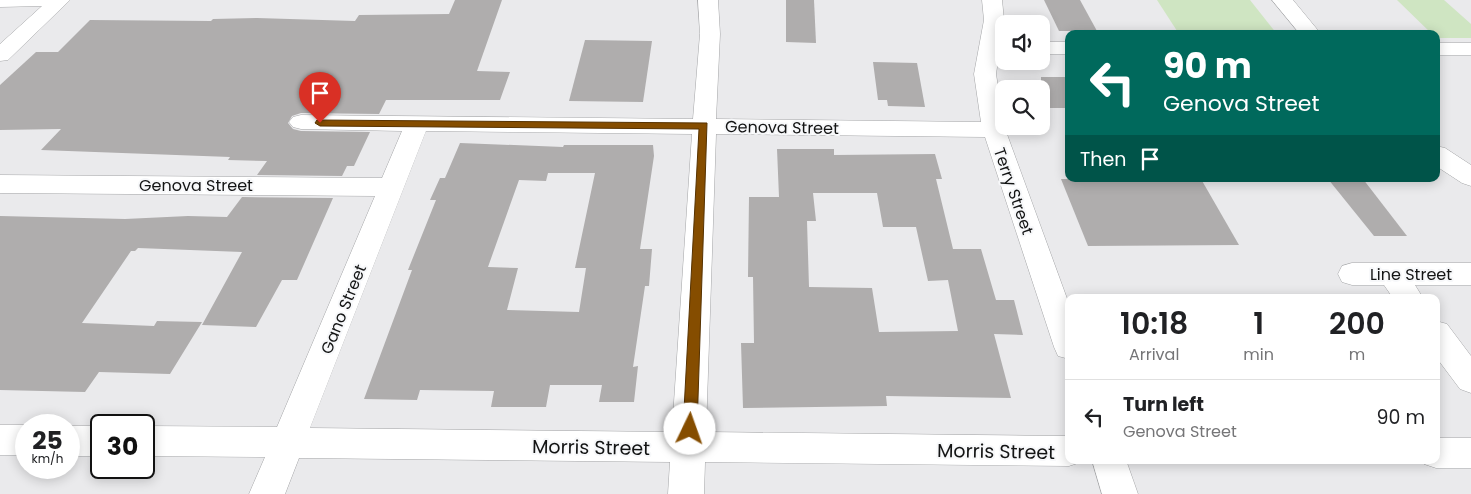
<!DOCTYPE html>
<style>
body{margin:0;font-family:Poppins,sans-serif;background:#f6f6f6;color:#202124;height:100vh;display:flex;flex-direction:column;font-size:19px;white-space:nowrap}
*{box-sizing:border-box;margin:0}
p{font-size:16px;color:#757577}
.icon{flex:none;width:28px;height:28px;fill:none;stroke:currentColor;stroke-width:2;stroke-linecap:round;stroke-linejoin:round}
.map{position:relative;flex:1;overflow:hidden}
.details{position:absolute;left:1065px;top:294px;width:375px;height:170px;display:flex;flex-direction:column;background:#fff;border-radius:10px;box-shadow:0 2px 12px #0003}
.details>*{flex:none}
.hud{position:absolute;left:1065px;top:30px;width:375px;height:152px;border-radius:10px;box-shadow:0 2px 12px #0003;background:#00695c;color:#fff;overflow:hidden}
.buttons{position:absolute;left:995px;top:15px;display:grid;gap:10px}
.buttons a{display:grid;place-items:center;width:55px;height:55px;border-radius:10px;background:#fff;box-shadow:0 2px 12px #0003;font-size:25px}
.speed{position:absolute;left:15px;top:414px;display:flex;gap:10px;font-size:25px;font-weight:700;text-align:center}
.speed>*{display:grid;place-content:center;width:65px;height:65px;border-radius:50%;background:#fff;box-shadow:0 2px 12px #0003;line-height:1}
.speed small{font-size:12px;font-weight:400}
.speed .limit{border:2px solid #111;border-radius:8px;background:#fff;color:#111}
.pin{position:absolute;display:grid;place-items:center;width:42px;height:42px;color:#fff;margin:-51px -21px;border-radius:50% 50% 50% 0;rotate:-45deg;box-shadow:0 0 5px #0007}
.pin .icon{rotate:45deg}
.me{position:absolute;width:55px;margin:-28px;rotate:3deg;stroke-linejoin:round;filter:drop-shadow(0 0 4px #0008)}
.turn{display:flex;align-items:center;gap:18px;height:105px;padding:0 15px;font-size:22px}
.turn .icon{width:65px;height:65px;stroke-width:2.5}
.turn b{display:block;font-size:35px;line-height:42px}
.then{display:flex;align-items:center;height:48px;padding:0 15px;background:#0003;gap:10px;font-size:19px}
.eta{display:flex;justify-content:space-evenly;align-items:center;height:85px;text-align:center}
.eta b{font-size:30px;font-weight:600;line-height:35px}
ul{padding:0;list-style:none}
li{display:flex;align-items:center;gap:15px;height:75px;padding:0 15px;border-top:1px solid #e0e0e0}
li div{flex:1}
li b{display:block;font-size:19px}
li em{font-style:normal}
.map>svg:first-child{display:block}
</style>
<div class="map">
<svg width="1471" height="494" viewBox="0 0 1471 494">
<rect width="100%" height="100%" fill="#eaeaec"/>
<!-- green -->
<g fill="#cfe5c2">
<path d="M 1157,0 L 1250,0 L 1277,34 L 1179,34 Z"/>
<path d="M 1397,0 L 1444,0 L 1471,24 L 1471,38 L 1436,38 L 1436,34 L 1432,34 Z"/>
</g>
<!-- building -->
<g fill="#afadad" fill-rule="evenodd">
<path d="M 455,0 L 502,0 L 477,71 L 510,72 L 500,100 L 386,100 L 379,114 L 301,113 L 292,116 L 288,123 L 293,129 L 301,131 L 370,132 L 354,166 L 347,166 L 342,176 L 257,175 L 267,161 L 228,160 L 230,157 L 41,150 L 61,129 L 0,130 L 0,85 L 36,52 L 58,52 L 90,20 L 211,21 L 213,19 L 257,18 L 355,21 L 359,15 L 449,14 Z"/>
<path d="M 786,0 L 814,0 L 816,43 L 786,42 Z"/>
<path d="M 1044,0 L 1080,0 L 1097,31 L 1059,31 Z"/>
<path d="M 585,40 L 652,41 L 643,102 L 569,101 Z"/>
<path d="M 873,62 L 917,63 L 925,107 L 888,106 L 887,100 L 878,100 Z"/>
<rect x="1041" y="77" width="28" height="31"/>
<path d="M 460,143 L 563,147 L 564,145 L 653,145 L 654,156 L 640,249 L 652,249 L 649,286 L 645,286 L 633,367 L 638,366 L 634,402 L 599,402 L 602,385 L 550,385 L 546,407 L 491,407 L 494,391 L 420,390 L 417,400 L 364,399 L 412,270 L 408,270 L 436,200 L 430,200 L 440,178 L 445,178 ZM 548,173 L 595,173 L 575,268 L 586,268 L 579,312 L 507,310 L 518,268 L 488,267 L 519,180 L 546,181 Z"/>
<path d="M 777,149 L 834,149 L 834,155 L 935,154 L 942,179 L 936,179 L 953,249 L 981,249 L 996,300 L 1014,300 L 1023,335 L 994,334 L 1011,398 L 886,396 L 887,406 L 743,408 L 741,343 L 754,343 L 753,277 L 748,277 L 749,197 L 779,197 ZM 813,193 L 877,193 L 883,227 L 916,227 L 928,281 L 948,280 L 958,331 L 879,332 L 872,288 L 809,287 L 807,221 L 816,221 Z"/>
<path d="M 1061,179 L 1201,179 L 1239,245 L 1088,246 Z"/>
<path d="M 1328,179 L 1363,179 L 1407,236 L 1374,236 Z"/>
<path d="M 242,197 L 333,198 L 297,280 L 282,280 L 256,327 L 202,325 L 242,252 L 138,248 L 135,251 L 131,251 L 82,323 L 154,326 L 157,321 L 202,322 L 170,374 L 99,372 L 85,392 L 0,390 L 0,216 L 125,219 L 188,216 L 227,217 Z"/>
</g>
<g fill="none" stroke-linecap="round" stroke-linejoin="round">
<defs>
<g id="minor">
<path d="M 0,0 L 70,0 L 8,60 L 0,61 L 0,44 L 42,6 L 0,7 Z"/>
<path d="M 698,0 L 718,0 L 720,34 L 716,119 L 981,122 L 974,74 L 984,20 L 982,0 L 1002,0 L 1004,20 L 996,74 L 1004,126 L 1069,304 L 1069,359 L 1058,356 L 1054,347 L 985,137 L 716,134 L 706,432 L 1069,436 L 1069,460 L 1082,460 L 1081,462 L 1069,466 L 705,462 L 704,494 L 668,494 L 670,462 L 299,458 L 285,494 L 249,494 L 265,457 L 144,456 L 144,426 L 277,427 L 375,196 L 0,193 L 0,175 L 382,178 L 402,131 L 301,129 L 293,127 L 289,122 L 293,117 L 301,115 L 693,119 L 700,34 ZM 426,131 L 692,134 L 672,432 L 310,428 Z"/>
<rect x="1041" y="42" width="28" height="12"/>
<rect x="1436" y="43" width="35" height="12"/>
<path d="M 1352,263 L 1471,263 L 1471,285 L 1415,285 L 1423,298 L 1393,298 L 1384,285 L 1352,285 L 1342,282 L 1338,274 L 1342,266 Z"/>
<path d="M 1436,321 L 1447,324 L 1471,356 L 1471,393 L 1460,389 L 1436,357 Z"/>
<rect x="0" y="425" width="26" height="30"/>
<rect x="69" y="426" width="32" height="30"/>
<path d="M 1436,438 L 1471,438 L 1471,468 L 1436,468 L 1424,464 L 1422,460 L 1436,460 Z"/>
<path d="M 1092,460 L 1126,460 L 1138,494 L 1102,494 Z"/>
</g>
<g id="major">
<path d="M 1272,0 L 1293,0 L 1321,34 L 1300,34 Z"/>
<path d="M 1436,146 L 1445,148 L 1471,165 L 1471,186 L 1462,183 L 1436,166 Z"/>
</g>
</defs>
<!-- minor casing -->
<use href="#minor" stroke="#a4a5a7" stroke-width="1"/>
<!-- major casing -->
<use href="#major" stroke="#a4a5a7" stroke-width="1"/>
<!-- minor -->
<use href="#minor" fill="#fff" fill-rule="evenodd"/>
<!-- major -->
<use href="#major" fill="#fff" fill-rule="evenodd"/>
</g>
<!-- route -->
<path fill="#854d00" stroke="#563200" d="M 317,120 L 707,123 L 697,429 L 695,433 L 690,435 L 685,433 L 683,429 L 699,129 L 320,126 L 315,123 Z"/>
<g text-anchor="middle" stroke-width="4" stroke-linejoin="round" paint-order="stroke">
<!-- street labels -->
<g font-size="16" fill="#131414" stroke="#f7f8fa">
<text transform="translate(782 127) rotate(1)" y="6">Genova Street</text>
<text x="196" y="191">Genova Street</text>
<text transform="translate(1014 191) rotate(71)" y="6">Terry Street</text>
<text x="1411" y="280">Line Street</text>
<text transform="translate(343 309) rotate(-68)" y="6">Gano Street</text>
</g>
<!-- near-street labels -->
<g font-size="19" fill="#131414" stroke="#f7f8fa">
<text transform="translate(591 447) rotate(1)" y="7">Morris Street</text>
<text transform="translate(996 451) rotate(1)" y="7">Morris Street</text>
</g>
</g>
</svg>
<div class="buttons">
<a><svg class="icon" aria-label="sound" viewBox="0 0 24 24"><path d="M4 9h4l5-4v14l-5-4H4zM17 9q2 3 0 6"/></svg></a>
<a><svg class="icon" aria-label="search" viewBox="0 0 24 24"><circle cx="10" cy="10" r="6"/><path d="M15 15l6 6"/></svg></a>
</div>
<div class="speed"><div>25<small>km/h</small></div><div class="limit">30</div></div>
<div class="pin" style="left:320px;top:123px;background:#d93025"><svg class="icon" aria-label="arrive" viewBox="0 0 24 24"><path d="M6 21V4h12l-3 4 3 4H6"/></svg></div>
<svg class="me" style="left:690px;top:429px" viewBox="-20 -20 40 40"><circle r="19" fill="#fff"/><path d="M0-13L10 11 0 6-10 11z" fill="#854d00"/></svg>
<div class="hud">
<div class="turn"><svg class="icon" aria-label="left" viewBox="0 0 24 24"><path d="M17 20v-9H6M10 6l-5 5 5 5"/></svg><div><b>90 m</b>Genova Street</div></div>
<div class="then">Then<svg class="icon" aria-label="arrive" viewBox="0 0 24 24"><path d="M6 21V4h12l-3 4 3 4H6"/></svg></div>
</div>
<section class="details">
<div class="eta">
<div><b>10:18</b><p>Arrival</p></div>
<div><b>1</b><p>min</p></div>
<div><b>200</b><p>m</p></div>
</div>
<ul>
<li><svg class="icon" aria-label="left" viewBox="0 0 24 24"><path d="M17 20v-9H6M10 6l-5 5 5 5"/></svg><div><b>Turn left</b><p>Genova Street</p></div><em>90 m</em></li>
</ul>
</section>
</div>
